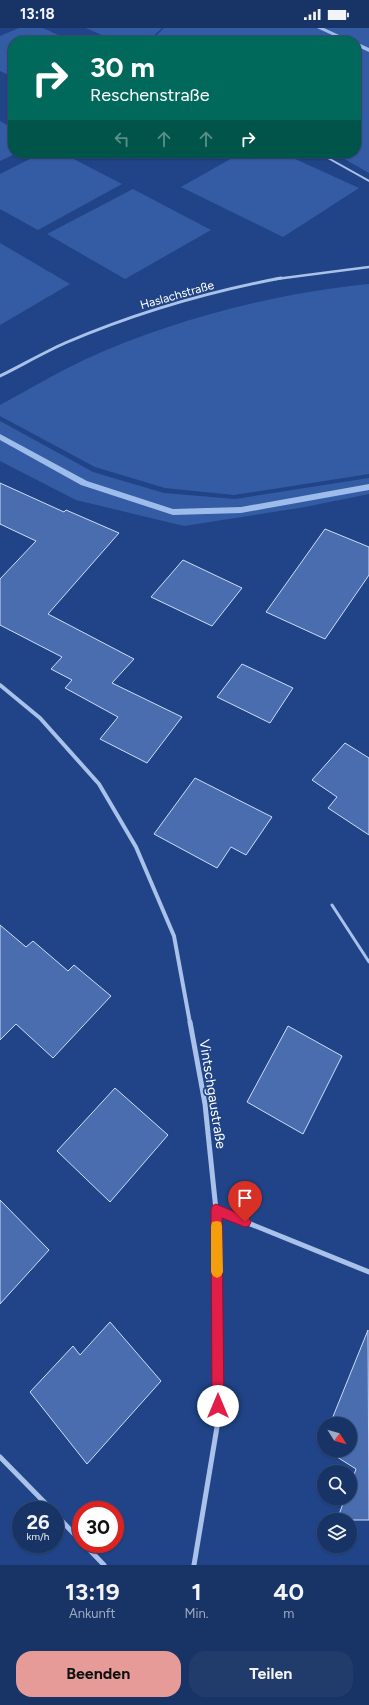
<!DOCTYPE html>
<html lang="de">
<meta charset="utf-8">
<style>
body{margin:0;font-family:Figtree,sans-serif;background:#213b6b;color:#f1f3f6;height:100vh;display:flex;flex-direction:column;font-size:15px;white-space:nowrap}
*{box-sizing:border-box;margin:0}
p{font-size:13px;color:#9faabf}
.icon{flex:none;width:22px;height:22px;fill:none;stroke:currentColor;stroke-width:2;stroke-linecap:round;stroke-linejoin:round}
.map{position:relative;height:1537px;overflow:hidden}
.panel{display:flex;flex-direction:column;background:#183365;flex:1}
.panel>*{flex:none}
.top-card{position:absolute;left:8px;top:8px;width:353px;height:122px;border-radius:16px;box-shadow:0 1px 3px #0004,0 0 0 1px #364e79;background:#00695c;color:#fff;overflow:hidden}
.needle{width:26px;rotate:127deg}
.controls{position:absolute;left:317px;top:1389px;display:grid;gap:8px}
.controls a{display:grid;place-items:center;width:40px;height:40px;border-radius:50%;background:#183365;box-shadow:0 1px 3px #0004,0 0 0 1px #364e79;font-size:20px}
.speed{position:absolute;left:12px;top:1473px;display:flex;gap:8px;font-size:20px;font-weight:700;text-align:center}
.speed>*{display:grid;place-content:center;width:52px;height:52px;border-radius:50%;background:#183365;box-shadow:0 1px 3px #0004,0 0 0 1px #364e79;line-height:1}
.speed small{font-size:10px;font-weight:400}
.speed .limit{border:6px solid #d22;background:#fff;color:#111}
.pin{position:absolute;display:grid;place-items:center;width:34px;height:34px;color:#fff;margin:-41px -17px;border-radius:50% 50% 50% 0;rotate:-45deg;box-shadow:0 0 4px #0007}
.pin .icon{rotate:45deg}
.me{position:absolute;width:44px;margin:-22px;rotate:0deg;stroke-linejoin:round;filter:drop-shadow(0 0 3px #0008)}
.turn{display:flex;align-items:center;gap:14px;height:84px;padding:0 16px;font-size:18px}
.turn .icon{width:52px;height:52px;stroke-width:2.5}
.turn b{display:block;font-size:28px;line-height:34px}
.lanes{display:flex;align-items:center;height:38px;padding:0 16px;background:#0003;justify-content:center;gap:20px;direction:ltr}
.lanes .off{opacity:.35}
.eta{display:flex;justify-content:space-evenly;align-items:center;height:68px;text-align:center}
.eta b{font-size:24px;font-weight:700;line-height:28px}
.cta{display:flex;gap:8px;margin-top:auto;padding:8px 16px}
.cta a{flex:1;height:46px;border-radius:16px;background:#e69b98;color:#111;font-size:16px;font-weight:700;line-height:46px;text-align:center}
.cta a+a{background:#213b6b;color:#f1f3f6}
.status{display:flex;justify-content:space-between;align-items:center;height:28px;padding:0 20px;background:#183365;direction:ltr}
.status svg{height:11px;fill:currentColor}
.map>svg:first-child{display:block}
</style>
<div class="status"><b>13:18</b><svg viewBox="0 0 49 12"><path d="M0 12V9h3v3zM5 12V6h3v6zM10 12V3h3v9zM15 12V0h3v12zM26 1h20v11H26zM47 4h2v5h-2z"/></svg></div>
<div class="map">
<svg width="369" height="1537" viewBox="0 0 369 1537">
<rect width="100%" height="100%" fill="#204487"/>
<!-- green -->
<g fill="#345ca4">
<path d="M 19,0 L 43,0 L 71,13 L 13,13 L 13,49 L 0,43 L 0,8 Z"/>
<path d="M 86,0 L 162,0 L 148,13 L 115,13 Z"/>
<path d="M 164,0 L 369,0 L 369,145 L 334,125 L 356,125 L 356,13 L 151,13 Z"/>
<path d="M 0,93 L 13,100 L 13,125 L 17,125 L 0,133 Z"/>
<path d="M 42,125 L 62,125 L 122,156 L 38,202 L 0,181 L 0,146 Z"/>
<path d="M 241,125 L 282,125 L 359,160 L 283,209 L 181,159 Z"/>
<path d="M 133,161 L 211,202 L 125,251 L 47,206 Z"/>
<path d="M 0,215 L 70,256 L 0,297 Z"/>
<path d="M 369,256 L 369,446 L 234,467 L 165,460 L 95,439 L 0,388 L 0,377 C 28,362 56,345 86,331 C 171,292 275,265 369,256 Z"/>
<path d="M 0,393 L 93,444 L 164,465 L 235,471 L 369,450 L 369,466 L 305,479 L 184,498 L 76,472 L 0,433 Z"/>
</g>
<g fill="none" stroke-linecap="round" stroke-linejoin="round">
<!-- stream -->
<g fill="#9dbbeb" fill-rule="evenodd">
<path d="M 317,0 L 324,0 L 352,13 L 345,13 Z"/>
<path d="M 356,14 L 369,20 L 369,24 L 356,18 Z"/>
<path d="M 0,406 L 87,453 L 173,481 L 241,479 L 369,456 L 369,462 L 241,485 L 173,487 L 81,457 L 0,412 Z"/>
</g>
</g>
<!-- building -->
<g fill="#496daf" stroke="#ceddf7">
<path d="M 0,455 L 64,484 L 66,482 L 119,505 L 48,586 L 134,631 L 112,655 L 182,689 L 147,735 L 100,711 L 118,689 L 65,660 L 72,652 L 51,641 L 62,629 L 0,597 L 0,551 L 36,513 L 0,496 Z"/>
<path d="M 325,501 L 369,519 L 369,547 L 325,611 L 266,584 Z"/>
<path d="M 183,532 L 242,560 L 212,598 L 151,569 Z"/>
<path d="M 242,636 L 293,660 L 270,695 L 217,669 Z"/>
<path d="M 345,715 L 369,730 L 369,807 L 328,780 L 337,769 L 312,752 Z"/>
<path d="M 195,750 L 272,789 L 246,827 L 231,819 L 217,840 L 154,806 Z"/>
<path d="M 0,897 L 26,919 L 33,913 L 68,943 L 74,937 L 111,968 L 53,1030 L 16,996 L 0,1012 Z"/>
<path d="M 288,998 L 342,1028 L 303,1106 L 247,1074 Z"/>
<path d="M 115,1060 L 168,1107 L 110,1174 L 57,1123 Z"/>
<path d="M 0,1172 L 49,1222 L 0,1276 Z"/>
<path d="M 110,1294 L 161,1353 L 87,1436 L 30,1364 L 73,1318 L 80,1327 Z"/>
<path d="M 368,1302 L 369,1492 L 337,1492 L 345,1470 L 350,1470 L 350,1458 L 356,1441 L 326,1422 L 350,1422 L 350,1396 L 330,1396 Z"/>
</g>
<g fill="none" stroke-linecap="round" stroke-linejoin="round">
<!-- lane-far1 -->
<path stroke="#aac1ea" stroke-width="2" d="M 319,125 L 369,153"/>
<!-- lane -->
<path stroke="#aac1ea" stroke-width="3" d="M 332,877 L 369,934"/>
<!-- street-far3 -->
<path stroke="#aac1ea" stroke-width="2.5" d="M 276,251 L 369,239"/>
<!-- street-far2 -->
<path stroke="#aac1ea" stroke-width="3" d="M 0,348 C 22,337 43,325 65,315 C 135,285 207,264 281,250"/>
<!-- street-far1 -->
<path stroke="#aac1ea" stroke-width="4" d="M 0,657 L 40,690 L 99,756 L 136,819 L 174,908 L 190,995"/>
<!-- street -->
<g stroke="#aac1ea" stroke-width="5">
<path d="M 190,994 L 205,1076 L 216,1182 L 218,1393 L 194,1537"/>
<path d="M 216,1182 L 369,1244"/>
<path d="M 0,1429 L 52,1482"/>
<path d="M 55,1486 L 81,1513"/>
<path d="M 84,1516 L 104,1537"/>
</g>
</g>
<!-- route -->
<path fill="#e11d48" stroke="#92132f" d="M 216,1176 L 249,1190 L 251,1194 L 249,1198 L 245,1199 L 222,1190 L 224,1378 L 223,1383 L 218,1385 L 214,1383 L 212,1378 L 211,1182 L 212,1178 Z"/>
<!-- slow -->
<path fill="#f59e0b" d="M 217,1193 L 221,1194 L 222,1198 L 223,1244 L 221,1248 L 217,1250 L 213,1248 L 211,1244 L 211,1198 L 212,1194 Z"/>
<g text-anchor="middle" stroke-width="3.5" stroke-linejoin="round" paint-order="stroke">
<!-- far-street labels -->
<g font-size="12" fill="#fff" stroke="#204487">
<text transform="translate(177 267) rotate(-16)" y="4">Haslachstraße</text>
</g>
<!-- street labels -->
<g font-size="14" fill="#fff" stroke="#204487">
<text transform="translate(213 1066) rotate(81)" y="5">Vintschgaustraße</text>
</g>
</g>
</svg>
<div class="controls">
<a><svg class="needle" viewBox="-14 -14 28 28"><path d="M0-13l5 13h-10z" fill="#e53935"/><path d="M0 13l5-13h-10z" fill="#9faabf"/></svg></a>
<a><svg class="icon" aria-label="search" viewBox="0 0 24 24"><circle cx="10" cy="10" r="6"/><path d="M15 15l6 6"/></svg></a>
<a><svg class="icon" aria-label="layers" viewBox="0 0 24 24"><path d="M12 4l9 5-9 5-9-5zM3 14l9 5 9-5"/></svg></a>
</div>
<div class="speed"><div>26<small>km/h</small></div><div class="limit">30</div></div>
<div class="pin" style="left:245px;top:1194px;background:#d93025"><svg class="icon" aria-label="arrive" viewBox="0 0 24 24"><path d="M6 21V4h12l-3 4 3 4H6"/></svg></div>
<svg class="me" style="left:218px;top:1378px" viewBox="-20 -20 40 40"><circle r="19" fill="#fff"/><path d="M0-13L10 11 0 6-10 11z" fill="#e11d48"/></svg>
<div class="top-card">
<div class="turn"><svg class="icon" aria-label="right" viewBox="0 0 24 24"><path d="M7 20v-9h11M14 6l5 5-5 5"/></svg><div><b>30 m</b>Reschenstraße</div></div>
<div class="lanes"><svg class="icon off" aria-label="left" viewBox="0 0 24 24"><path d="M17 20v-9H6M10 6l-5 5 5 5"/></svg><svg class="icon off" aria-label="ahead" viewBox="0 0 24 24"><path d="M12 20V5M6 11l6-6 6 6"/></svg><svg class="icon off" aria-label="ahead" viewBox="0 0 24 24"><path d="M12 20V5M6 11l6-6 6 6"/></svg><svg class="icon" aria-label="right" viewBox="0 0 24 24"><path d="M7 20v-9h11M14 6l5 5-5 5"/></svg></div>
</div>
</div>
<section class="panel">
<div class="eta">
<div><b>13:19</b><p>Ankunft</p></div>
<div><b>1</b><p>Min.</p></div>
<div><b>40</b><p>m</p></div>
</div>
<div class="cta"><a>Beenden</a><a>Teilen</a></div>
</section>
